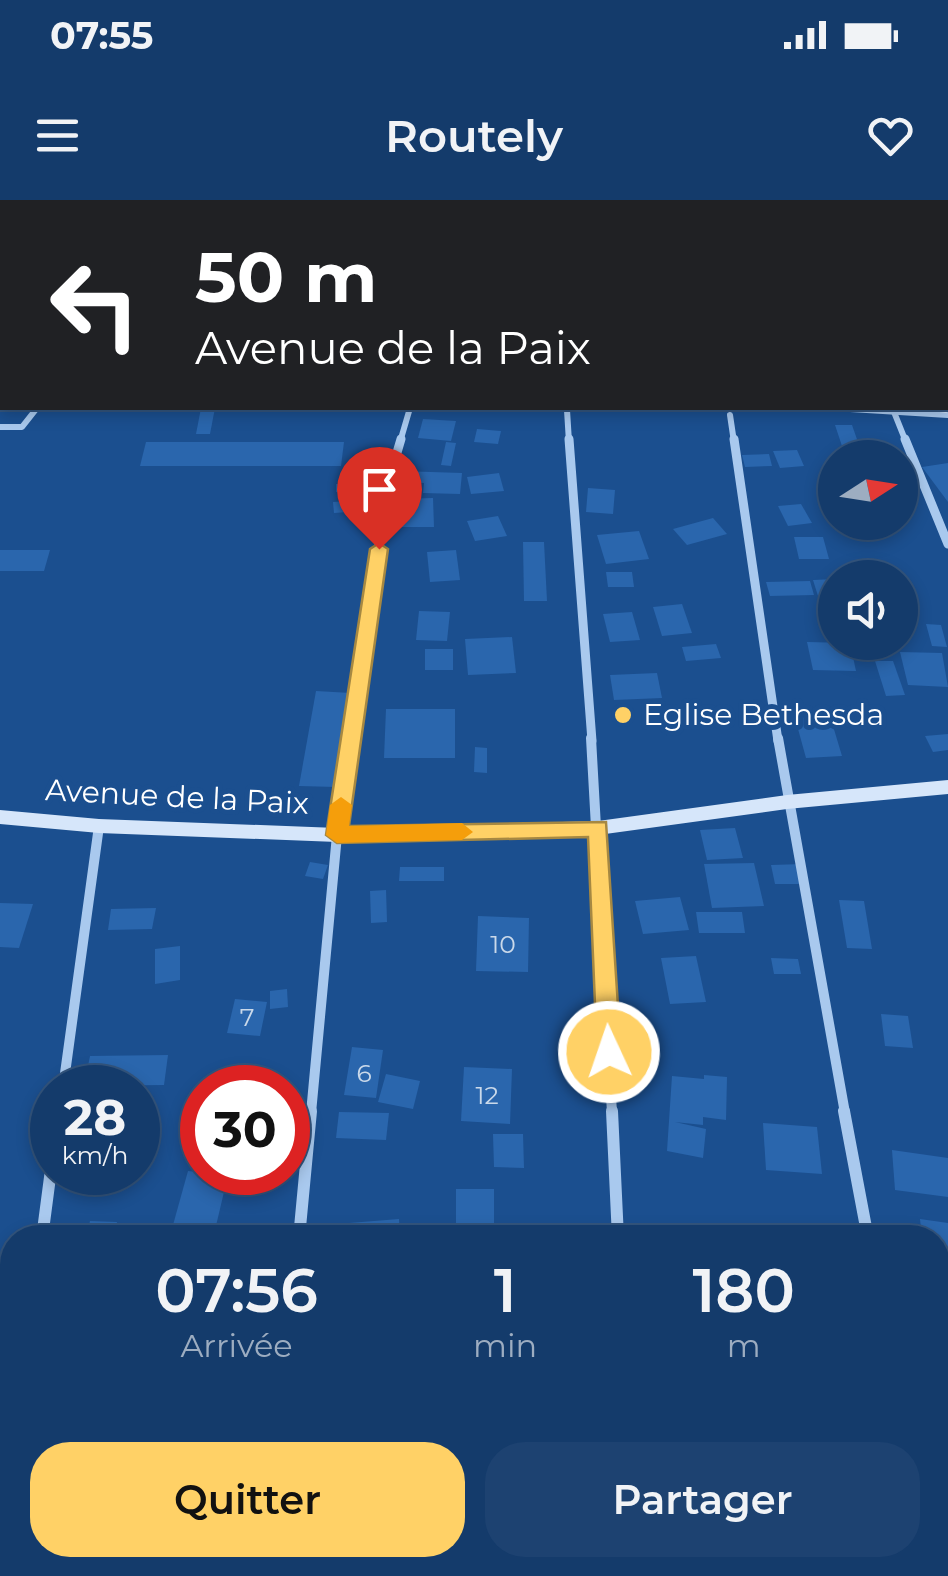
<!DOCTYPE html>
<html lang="fr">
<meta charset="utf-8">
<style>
body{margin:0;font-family:Montserrat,sans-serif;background:#1d4271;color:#f1f3f6;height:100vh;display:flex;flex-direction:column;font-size:38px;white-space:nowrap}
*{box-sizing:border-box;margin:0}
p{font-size:32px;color:#9dadc1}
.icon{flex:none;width:55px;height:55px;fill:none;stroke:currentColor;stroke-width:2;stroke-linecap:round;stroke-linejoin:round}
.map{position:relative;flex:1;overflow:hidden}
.side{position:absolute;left:0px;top:1025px;width:950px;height:352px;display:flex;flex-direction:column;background:#143b6b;border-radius:40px 40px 0 0;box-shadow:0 5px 15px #0003,0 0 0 2px #33557e}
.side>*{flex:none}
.hud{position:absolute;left:0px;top:0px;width:950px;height:210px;box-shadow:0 5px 15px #0003,0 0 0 2px #33557e;background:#202124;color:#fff;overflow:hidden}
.needle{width:65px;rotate:78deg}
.fabs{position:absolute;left:818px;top:240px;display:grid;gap:20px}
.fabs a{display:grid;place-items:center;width:100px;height:100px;border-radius:50%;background:#143b6b;box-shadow:0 5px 15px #0003,0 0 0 2px #33557e;font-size:50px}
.speed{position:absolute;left:30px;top:865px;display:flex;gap:20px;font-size:50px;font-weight:700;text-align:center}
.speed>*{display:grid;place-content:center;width:130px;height:130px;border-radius:50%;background:#143b6b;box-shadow:0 5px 15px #0003,0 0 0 2px #33557e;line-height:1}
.speed small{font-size:25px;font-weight:400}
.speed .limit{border:15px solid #d22;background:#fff;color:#111}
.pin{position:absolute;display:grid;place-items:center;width:85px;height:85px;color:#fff;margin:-102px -42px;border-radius:50% 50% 50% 0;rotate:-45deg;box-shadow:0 0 10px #0007}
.pin .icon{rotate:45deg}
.me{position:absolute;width:110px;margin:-55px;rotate:357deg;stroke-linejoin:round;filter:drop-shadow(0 0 8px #0008)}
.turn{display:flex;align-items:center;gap:35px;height:210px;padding:0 30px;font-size:45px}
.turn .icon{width:130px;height:130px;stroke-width:2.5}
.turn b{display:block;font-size:70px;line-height:85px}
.eta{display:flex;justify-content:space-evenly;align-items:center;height:170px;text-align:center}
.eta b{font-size:60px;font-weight:600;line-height:70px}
.primary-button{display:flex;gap:20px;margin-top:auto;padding:20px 30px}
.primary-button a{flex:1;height:115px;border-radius:40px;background:#ffd166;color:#111;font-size:40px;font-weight:600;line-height:115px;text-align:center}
.primary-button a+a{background:#1d4271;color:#f1f3f6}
.status{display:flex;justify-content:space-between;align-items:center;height:70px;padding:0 50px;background:#143b6b;direction:ltr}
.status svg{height:28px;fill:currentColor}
header{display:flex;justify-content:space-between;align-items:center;height:130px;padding:0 30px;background:#143b6b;font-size:45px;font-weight:600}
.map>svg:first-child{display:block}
</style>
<div class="status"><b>07:55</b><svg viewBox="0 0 49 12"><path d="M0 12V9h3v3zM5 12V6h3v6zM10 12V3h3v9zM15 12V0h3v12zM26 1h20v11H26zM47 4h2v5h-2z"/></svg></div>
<header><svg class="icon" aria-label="menu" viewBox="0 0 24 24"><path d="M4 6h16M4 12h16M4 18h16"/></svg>Routely<svg class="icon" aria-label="heart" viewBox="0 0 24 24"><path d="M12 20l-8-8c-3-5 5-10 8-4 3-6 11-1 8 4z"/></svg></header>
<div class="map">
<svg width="948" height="1376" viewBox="0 0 948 1376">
<rect width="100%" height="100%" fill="#1b4f8f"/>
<!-- building -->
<g fill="#2a66ad">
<path d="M 201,208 L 215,208 L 210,234 L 196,234 Z"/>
<path d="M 423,219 L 456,221 L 451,241 L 418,238 Z"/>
<path d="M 835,225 L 852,225 L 859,245 L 842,246 Z"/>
<path d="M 477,229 L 501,231 L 498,244 L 474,242 Z"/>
<path d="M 146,242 L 344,242 L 341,266 L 140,266 Z"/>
<path d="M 446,242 L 456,243 L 451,266 L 441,265 Z"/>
<path d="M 797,250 L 804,266 L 780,268 L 773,251 Z"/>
<path d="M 769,254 L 772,266 L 745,267 L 742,255 Z"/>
<path d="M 948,263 L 948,302 L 922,267 Z"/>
<path d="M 400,271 L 462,273 L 460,294 L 423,293 L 424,283 L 398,282 Z"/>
<path d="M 499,273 L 504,291 L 471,294 L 467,277 Z"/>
<path d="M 372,282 L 372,290 L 336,292 L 336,284 Z"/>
<path d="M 588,288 L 615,290 L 613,314 L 586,312 Z"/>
<path d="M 433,298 L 434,327 L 398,327 L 398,299 Z"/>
<path d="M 362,300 L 363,311 L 334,313 L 333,302 Z"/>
<path d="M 801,304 L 812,323 L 788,326 L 778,306 Z"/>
<path d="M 498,316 L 507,336 L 475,341 L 467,321 Z"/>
<path d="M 713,318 L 727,334 L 687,345 L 673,329 Z"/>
<path d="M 639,331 L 649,359 L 606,364 L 597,335 Z"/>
<path d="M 794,337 L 823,337 L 829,359 L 799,359 Z"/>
<path d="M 523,342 L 544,342 L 547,401 L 524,401 Z"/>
<path d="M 0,350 L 50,350 L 44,371 L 0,371 Z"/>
<path d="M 456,350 L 460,380 L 430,382 L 427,352 Z"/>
<path d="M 606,372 L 632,372 L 634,387 L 608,387 Z"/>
<path d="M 835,379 L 835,396 L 818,396 L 813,380 Z"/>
<path d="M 810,381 L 814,395 L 770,396 L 766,382 Z"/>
<path d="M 682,404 L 692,433 L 662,436 L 653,407 Z"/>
<path d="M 419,411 L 450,412 L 447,441 L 416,440 Z"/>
<path d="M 632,412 L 640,440 L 610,442 L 603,414 Z"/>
<path d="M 926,424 L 941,425 L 947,447 L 932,446 Z"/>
<path d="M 512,437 L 516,473 L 468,475 L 465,439 Z"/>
<path d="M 807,442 L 850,443 L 856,471 L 813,470 Z"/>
<path d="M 716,444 L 721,458 L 686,461 L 682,447 Z"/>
<rect x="425" y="449" width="28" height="21"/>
<path d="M 900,452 L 942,453 L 948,487 L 908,485 Z"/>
<path d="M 875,461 L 893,461 L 905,495 L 886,496 Z"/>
<path d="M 657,473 L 662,498 L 614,500 L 610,475 Z"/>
<path d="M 316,491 L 351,493 L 336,587 L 299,586 Z"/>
<path d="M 386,509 L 455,509 L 455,558 L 384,558 Z"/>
<path d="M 830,516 L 842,556 L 806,558 L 795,518 Z"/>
<path d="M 948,534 L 948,550 L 933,552 L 925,536 Z"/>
<path d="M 475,547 L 487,548 L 487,573 L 474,572 Z"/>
<path d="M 735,628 L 743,658 L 707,660 L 700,630 Z"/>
<path d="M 310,662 L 328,665 L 323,679 L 305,676 Z"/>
<path d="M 754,663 L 764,706 L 712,708 L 704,664 Z"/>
<path d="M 803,664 L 807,684 L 775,684 L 771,665 Z"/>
<path d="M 400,667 L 444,667 L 444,681 L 399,681 Z"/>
<path d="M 386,690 L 387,722 L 371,723 L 370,691 Z"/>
<path d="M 680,697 L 689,730 L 643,734 L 635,701 Z"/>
<path d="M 839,700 L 864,701 L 872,749 L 847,748 Z"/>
<path d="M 0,703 L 33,704 L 19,748 L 0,747 Z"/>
<path d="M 156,708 L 152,729 L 108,730 L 111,709 Z"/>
<path d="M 696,712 L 742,712 L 745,733 L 699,733 Z"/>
<path d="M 478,716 L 529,718 L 528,772 L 476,771 Z"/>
<path d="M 180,746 L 180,780 L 155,784 L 155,749 Z"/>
<path d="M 696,756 L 706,802 L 670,804 L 661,758 Z"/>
<path d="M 771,758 L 798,759 L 801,774 L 774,774 Z"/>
<path d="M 287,789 L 288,807 L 270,809 L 270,791 Z"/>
<path d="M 235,799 L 267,802 L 260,836 L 227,833 Z"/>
<path d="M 881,814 L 908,816 L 913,848 L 885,846 Z"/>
<path d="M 352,847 L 383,850 L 376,898 L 344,895 Z"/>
<path d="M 168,855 L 164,885 L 84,886 L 90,856 Z"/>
<path d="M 464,867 L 512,869 L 510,924 L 461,921 Z"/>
<path d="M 386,874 L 420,881 L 413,909 L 378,902 Z"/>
<path d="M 704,875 L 727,877 L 726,920 L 703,917 L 703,925 L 675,922 L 706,929 L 703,958 L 667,951 L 672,876 L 704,879 Z"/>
<path d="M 339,912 L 389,913 L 386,940 L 336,938 Z"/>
<path d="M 763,923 L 817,927 L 822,974 L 766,970 Z"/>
<path d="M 493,934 L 523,934 L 524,968 L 494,967 Z"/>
<path d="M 892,950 L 948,958 L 948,997 L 895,990 Z"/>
<path d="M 188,971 L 228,975 L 215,1030 L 173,1025 Z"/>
<rect x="456" y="989" width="38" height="49"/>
<path d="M 399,1019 L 400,1038 L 324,1038 L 324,1025 Z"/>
<path d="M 920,1019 L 948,1023 L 948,1057 L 938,1056 L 938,1038 L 922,1038 Z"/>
<path d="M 90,1021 L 117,1022 L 114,1038 L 86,1038 Z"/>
<path d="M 938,1125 L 948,1126 L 948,1182 L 939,1182 Z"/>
<path d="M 370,1365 L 411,1365 L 409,1376 L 367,1376 Z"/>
</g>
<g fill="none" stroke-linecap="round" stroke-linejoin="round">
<!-- street-far3 -->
<g stroke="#a9c9ee" stroke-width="6">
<path d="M 540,0 L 637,0"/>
<path d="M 695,0 L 700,2"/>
<path d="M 0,23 L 2,19"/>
<path d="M 834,208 L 948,215"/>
<path d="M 567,210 L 569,242"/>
<path d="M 894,212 L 906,242"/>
<path d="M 730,215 L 734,242"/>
<path d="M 0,227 L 22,227 L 37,208"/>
<path d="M 400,242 L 410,208"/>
</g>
<!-- street-far2 -->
<g stroke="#a9c9ee" stroke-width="9">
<path d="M 569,239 L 592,541"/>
<path d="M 734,239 L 778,541"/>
<path d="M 905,239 L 948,344"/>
<path d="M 351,541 L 388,283 L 401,239"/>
</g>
<!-- street-far1 -->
<g stroke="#a9c9ee" stroke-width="10">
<path d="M 591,538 L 612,913"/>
<path d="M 778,538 L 845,913"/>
<path d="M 63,888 L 99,626"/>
<path d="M 311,913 L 337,635 L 351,538"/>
</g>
<!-- street -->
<g stroke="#a9c9ee" stroke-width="12">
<path d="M 612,911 L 618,1038"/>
<path d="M 844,911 L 868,1038"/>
<path d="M 42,1038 L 52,962"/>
<path d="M 299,1038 L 311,911"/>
<path d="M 0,1358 L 12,1263"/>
<path d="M 634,1365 L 635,1376"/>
<path d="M 239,1376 L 242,1365"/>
</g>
<!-- secondary -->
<path fill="#d6e6fa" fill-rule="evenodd" d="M 948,580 L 948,594 L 787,609 L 598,635 L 337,642 L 99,633 L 0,624 L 0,610 L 99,619 L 337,628 L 598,621 L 787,595 Z"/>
<!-- rail -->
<path stroke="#fff" stroke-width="5" stroke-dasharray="11 5" stroke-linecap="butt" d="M 920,208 L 948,210"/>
</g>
<!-- route -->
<path fill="#ffd166" stroke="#a68842" stroke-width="2.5" d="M 379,343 L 388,349 L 349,626 L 606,622 L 621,852 L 618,859 L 609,862 L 600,859 L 597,852 L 588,637 L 337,643 L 326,635 L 370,349 Z"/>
<!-- slow -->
<path fill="#f59e0b" d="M 341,597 L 352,605 L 349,626 L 462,623 L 473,632 L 462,640 L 337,643 L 326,635 L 330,605 Z"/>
<!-- markers -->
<circle fill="#ffd166" stroke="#1b4f8f" stroke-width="4" cx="623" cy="515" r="10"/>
<g text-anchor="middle" stroke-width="10" stroke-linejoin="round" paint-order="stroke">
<!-- number labels -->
<g font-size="25" fill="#cad9ea">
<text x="503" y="753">10</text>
<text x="247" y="826">7</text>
<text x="364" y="882">6</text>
<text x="487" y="904">12</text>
</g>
<!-- poi labels -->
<g font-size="30" fill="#fff" stroke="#1b4f8f" text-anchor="start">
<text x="643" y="525">Eglise Bethesda</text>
</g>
<!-- street labels -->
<g font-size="30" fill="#fff" stroke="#1b4f8f">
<text transform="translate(177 597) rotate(3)" y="10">Avenue de la Paix</text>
</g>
</g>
</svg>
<div class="fabs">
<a><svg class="needle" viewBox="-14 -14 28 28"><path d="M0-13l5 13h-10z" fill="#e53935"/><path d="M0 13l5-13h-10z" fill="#9dadc1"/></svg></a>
<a><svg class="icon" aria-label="sound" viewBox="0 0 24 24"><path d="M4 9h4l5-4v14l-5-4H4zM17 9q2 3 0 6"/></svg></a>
</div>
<div class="speed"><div>28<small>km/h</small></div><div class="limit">30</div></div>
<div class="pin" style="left:379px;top:349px;background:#d93025"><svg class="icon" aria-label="arrive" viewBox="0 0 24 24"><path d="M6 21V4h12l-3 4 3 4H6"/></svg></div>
<svg class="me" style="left:609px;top:852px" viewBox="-20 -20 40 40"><circle r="17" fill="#ffd166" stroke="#fff" stroke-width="3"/><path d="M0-11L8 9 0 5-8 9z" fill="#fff"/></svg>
<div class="hud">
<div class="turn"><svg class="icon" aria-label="left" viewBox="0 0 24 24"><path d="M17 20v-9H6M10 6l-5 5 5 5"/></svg><div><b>50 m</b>Avenue de la Paix</div></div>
</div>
<section class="side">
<div class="eta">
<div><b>07:56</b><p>Arrivée</p></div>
<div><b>1</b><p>min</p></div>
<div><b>180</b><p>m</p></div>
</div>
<div class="primary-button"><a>Quitter</a><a>Partager</a></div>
</section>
</div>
